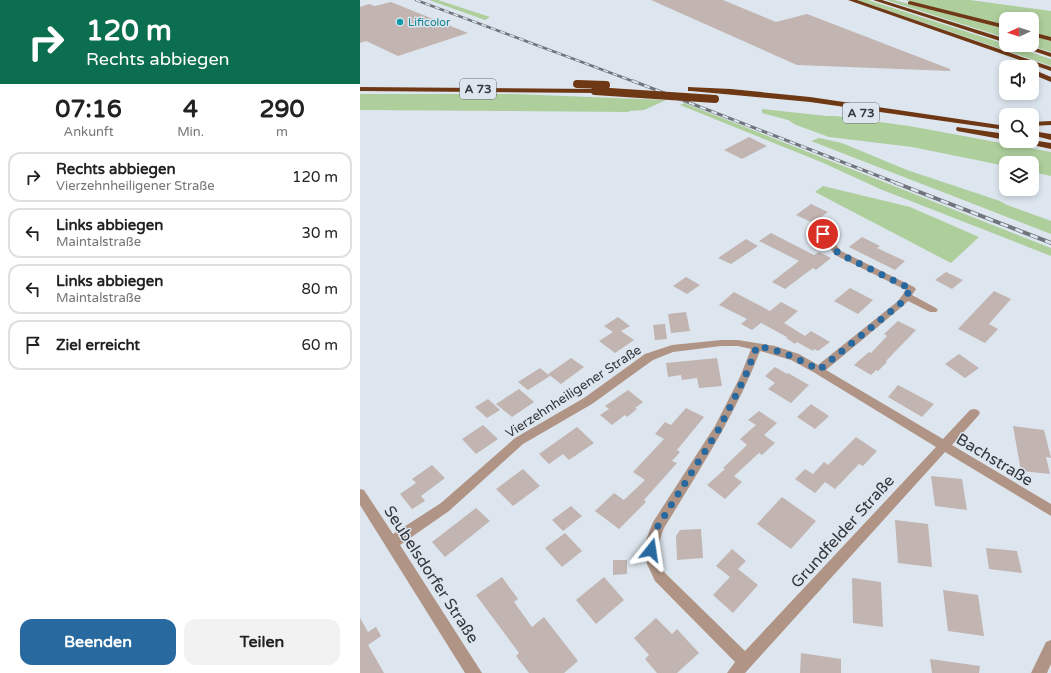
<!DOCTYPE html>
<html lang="de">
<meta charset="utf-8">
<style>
body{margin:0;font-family:"Varela Round",sans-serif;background:#f2f2f2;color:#222;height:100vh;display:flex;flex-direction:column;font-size:15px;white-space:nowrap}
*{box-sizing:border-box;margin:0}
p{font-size:13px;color:#767676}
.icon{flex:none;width:22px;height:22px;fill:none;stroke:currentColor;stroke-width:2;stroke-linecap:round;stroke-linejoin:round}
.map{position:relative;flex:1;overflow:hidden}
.drawer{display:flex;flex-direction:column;background:#fff;width:360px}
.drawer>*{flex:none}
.top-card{background:#0b6e4f;color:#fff;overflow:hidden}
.needle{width:26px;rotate:266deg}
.tools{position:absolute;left:639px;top:12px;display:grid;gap:8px}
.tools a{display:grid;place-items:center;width:40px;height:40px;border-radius:8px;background:#fff;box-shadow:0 2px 6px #0003;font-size:20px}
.pin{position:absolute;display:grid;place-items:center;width:34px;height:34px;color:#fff;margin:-17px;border:2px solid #fff;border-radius:50%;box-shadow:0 1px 4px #0007}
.me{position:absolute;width:44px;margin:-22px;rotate:15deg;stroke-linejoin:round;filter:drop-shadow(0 0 3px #0008)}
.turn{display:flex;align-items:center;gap:14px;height:84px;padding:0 20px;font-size:18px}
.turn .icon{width:52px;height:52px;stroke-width:2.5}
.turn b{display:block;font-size:28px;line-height:34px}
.eta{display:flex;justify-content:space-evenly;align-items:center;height:68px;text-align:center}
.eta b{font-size:24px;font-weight:700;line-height:28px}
.button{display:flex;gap:8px;margin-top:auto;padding:8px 20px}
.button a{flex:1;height:46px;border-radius:12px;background:#28699f;color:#fff;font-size:16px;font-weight:700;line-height:46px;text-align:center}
.button a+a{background:#f2f2f2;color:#222}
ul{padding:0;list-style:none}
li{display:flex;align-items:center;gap:12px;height:50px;margin:0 8px 6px;padding:0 12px;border:2px solid #e0e0e0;border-radius:12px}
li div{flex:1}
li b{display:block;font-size:15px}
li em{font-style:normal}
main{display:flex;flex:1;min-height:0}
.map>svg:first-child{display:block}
</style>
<main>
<section class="drawer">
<div class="top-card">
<div class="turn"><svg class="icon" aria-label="right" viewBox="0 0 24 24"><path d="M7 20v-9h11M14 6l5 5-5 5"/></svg><div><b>120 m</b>Rechts abbiegen</div></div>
</div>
<div class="eta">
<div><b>07:16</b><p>Ankunft</p></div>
<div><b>4</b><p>Min.</p></div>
<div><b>290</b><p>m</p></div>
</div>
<ul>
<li><svg class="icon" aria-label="right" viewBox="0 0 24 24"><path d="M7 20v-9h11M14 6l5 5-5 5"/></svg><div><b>Rechts abbiegen</b><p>Vierzehnheiligener Straße</p></div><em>120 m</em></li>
<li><svg class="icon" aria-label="left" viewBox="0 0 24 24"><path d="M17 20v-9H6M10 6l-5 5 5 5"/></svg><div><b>Links abbiegen</b><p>Maintalstraße</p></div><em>30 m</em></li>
<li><svg class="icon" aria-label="left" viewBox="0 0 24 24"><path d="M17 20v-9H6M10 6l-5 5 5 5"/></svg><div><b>Links abbiegen</b><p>Maintalstraße</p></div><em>80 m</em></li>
<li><svg class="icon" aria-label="arrive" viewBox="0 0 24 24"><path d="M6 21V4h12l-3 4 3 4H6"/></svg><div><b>Ziel erreicht</b></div><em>60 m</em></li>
</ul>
<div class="button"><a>Beenden</a><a>Teilen</a></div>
</section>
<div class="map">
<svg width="691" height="673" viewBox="0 0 691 673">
<rect width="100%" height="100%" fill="#dde6ef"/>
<!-- green -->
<g fill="#aece9c">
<path d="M 69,0 L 78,0 L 130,17 L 125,20 Z"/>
<path d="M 497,0 L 508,0 L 691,59 L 691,66 Z"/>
<path d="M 526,0 L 534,0 L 646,29 L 646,38 Z"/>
<path d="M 545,0 L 610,0 L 691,11 L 691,37 L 672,32 L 672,19 L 646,19 L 646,25 Z"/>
<path d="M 672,36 L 691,41 L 691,52 L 668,45 L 672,45 Z"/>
<path d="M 0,94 L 154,94 L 306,100 L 284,110 L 269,111 L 269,112 L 0,110 Z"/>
<path d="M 324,103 L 691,248 L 691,256 L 520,189 L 461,162 L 320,105 Z"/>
<path d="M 402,109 L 467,116 L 476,116 L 549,126 L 691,152 L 691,176 L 672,172 L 672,163 L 646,163 L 646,166 L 552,147 L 469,137 L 436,125 L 428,120 L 402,113 Z"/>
<path d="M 459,138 L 482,143 L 547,170 L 640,201 L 647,205 L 691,221 L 691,234 L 451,141 Z"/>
<path d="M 463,186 L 550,207 L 619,237 L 591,263 L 455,192 Z"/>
</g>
<!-- building -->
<g fill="#c1b4b1">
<path d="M 291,0 L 363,0 L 416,22 L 447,14 L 590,69 L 590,71 L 437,65 Z"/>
<path d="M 31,2 L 108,33 L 38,56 L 6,41 L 0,43 L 0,7 L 9,4 L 15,6 Z"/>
<path d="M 389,137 L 407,146 L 382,159 L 364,150 Z"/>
<path d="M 451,204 L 468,212 L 453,223 L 436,215 Z"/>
<path d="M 411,233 L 454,255 L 459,252 L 471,258 L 456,270 L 453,268 L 425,289 L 412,282 L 439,261 L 399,241 Z"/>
<path d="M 502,237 L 520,246 L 517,248 L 545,261 L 535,270 L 489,247 Z"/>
<path d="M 386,239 L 398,246 L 371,264 L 358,258 Z"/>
<path d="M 586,272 L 603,280 L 592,289 L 575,280 Z"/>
<path d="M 326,277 L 340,285 L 327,294 L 313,286 Z"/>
<path d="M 490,288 L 513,300 L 498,314 L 474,301 Z"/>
<path d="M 634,291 L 651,299 L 629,324 L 638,329 L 625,343 L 598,329 Z"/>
<path d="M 374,292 L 410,311 L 421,302 L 438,311 L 424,323 L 445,336 L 451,331 L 470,342 L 458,351 L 454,349 L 453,351 L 437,342 L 435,344 L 426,338 L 427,337 L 401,323 L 392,330 L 381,324 L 387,319 L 359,305 Z"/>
<path d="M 326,312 L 330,331 L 311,333 L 308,314 Z"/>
<path d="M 258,317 L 270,326 L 261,331 L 274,340 L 255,353 L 239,341 L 253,332 L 244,326 Z"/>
<path d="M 538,321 L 556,330 L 526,361 L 527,362 L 518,371 L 516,370 L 511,375 L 494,365 L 509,352 L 511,353 L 527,336 L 524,334 Z"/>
<path d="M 305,324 L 307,339 L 295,340 L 293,325 Z"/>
<path d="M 599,354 L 619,368 L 605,378 L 585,364 Z"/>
<path d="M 211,358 L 224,367 L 201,384 L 188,374 Z"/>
<path d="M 357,358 L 362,386 L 339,388 L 337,378 L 322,380 L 321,375 L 308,377 L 306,363 Z"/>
<path d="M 415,367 L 427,374 L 428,373 L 449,385 L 431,403 L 408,389 L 415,383 L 405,376 Z"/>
<path d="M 180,368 L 190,376 L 168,390 L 158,382 Z"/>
<path d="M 538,385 L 555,394 L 574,404 L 562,417 L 528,397 Z"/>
<path d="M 159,389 L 174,402 L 152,417 L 136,404 Z"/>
<path d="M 268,390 L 283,402 L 275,408 L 277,409 L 267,417 L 265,415 L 252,425 L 240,415 L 249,409 L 245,406 Z"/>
<path d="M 128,399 L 140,410 L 127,418 L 115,407 Z"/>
<path d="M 451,404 L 469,416 L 455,429 L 437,417 Z"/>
<path d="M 326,408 L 344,417 L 317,450 L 320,452 L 312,461 L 317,463 L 284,500 L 286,502 L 259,529 L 235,511 L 254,493 L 264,500 L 285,480 L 273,472 L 304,439 L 295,434 L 305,422 L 311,425 Z"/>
<path d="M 399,411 L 417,423 L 404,435 L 415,443 L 402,455 L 399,453 L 374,476 L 382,482 L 365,499 L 347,485 L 365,469 L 363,468 L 387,445 L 380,439 L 396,425 L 388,420 Z"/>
<path d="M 123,425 L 138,439 L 116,454 L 102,439 Z"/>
<path d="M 653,426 L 684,430 L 691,458 L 686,457 L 690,474 L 661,471 Z"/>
<path d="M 217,427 L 234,443 L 209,460 L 203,454 L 189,464 L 179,454 Z"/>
<path d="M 496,437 L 517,451 L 503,466 L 499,464 L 475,489 L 465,482 L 455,493 L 435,479 L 445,469 L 453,474 L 464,462 L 468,465 Z"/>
<path d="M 72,465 L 85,478 L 61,496 L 65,501 L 52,509 L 40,494 L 56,483 L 52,479 Z"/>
<path d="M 163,469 L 180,486 L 153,506 L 136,489 Z"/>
<path d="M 571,476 L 602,479 L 607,510 L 575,506 Z"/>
<path d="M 422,497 L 456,521 L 431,549 L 397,524 Z"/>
<path d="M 211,506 L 222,516 L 203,531 L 192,520 Z"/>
<path d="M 116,508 L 130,521 L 85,557 L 72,542 Z"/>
<path d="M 535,520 L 568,524 L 572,567 L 538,563 Z"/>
<path d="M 341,529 L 343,558 L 317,560 L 316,536 L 320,530 Z"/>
<path d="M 205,533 L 222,551 L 202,567 L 185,548 Z"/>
<path d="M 626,548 L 657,551 L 662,573 L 629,569 Z"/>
<path d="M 372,549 L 386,561 L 378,569 L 398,585 L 373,613 L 353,595 L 370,577 L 356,566 Z"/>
<path d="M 253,560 L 267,560 L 267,574 L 253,575 Z"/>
<path d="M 142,577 L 158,599 L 154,602 L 172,627 L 184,617 L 218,661 L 204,673 L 169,673 L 156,656 L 159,653 L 116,595 Z"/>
<path d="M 244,577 L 264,600 L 236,624 L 216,600 Z"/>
<path d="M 492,578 L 521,582 L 523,627 L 493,623 Z"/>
<path d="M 583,590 L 618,595 L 624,636 L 588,631 Z"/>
<path d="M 0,618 L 8,632 L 16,627 L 21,636 L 8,645 L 24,673 L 0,673 Z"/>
<path d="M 296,618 L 312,634 L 317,629 L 339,653 L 317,673 L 297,673 L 285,659 L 289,655 L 274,638 Z"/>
<path d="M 441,653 L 481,659 L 481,673 L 440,673 Z"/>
<path d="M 570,659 L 620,666 L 619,673 L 572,673 Z"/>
</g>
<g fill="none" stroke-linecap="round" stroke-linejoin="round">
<!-- minor -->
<g fill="#b09485" fill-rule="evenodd">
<path d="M 463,231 L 466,232 L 481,251 L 554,287 L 556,289 L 552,295 L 576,308 L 578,310 L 576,312 L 570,312 L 548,301 L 544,305 L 466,370 L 583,439 L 610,410 L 614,409 L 618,410 L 620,413 L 618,416 L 592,445 L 691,504 L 691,516 L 585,452 L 385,673 L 367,673 L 375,662 L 295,581 L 287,564 L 285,552 L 286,540 L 293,522 L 355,426 L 380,377 L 391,349 L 378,346 L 361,346 L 313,352 L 293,360 L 232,404 L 163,444 L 89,511 L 40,545 L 122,673 L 105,673 L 0,505 L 0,489 L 4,490 L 33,534 L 81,503 L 155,438 L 224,398 L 285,354 L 312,345 L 361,340 L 378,340 L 415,346 L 439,354 L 458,365 L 538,301 L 546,290 L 475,255 L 459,234 ZM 400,351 L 431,360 L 455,373 L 576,447 L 385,651 L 305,573 C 297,557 297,544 304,528 C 339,471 376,414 400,351 Z"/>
<path d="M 691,640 L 691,664 L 687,673 L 671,673 L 686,642 Z"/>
</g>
<!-- highway -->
<g fill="#6f3815" fill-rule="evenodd">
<path d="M 488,0 L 497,0 L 691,67 L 691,71 Z"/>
<path d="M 513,0 L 522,0 L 646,39 L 646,43 Z"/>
<path d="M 550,1 L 646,25 L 646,29 L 548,4 L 548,2 Z"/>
<path d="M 672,32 L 691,37 L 691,41 L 672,36 Z"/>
<path d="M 656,45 L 666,45 L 691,53 L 691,57 Z"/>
<path d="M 672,69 L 691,77 L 691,82 L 672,74 Z"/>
<path d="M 0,87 L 235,89 L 239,91 L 235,93 L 0,91 Z"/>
<path d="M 328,87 L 371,89 L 450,97 L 646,126 L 646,130 L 450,102 L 331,91 L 328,91 Z"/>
<path d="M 691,121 L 691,125 L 672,126 L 672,122 Z"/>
<path d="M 597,127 L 646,134 L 646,140 L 597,131 L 596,129 Z"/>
<path d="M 672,131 L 691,134 L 691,140 L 672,135 Z"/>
<path d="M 672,140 L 691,143 L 691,149 L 663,143 L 662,141 L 672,141 Z"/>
</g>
<defs>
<path id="rail-far2" d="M 56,0 L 275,82"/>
<path id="rail-far1" d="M 273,81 L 539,184"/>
<path id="rail" d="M 536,183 L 691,243"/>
</defs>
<!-- rail-far2 casing -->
<use href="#rail-far2" stroke="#70757b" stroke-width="2.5"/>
<!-- rail-far1 casing -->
<use href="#rail-far1" stroke="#70757b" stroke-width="3"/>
<!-- rail casing -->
<use href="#rail" stroke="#70757b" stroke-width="4"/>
<!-- rail-far2 -->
<use href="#rail-far2" stroke="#dde6ef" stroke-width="1.5" stroke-dasharray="5" stroke-linecap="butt"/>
<!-- rail-far1 -->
<use href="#rail-far1" stroke="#dde6ef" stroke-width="2" stroke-dasharray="6" stroke-linecap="butt"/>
<!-- rail -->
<use href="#rail" stroke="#dde6ef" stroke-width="2.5" stroke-dasharray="8" stroke-linecap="butt"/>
<!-- highway-bridge -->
<g stroke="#6f3815" stroke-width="8">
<path d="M 217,84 L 246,85"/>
<path d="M 235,91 L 355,99"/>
</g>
</g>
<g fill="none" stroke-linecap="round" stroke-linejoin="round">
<!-- route -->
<path stroke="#28699f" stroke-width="7" stroke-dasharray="0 12.6" d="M 291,550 L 292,540 L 298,526 L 359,429 L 385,377 L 397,346 C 420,350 439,359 459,370 L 541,303 L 551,289 L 478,253 L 463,234"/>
</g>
<!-- markers -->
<circle fill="#0f9aa8" stroke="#dde6ef" stroke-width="1.5" cx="40" cy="22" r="4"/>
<g text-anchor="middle" stroke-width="3" stroke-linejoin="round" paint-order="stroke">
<!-- far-culture labels -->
<g font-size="11" fill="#0d838f" stroke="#dde6ef" text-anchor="start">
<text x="48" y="26">Lificolor</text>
</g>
<!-- shield labels -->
<g fill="#dde6ef" stroke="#676c71" stroke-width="1">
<rect x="100" y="79" width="36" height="20" rx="3"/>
<rect x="483" y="103" width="36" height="20" rx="3"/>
</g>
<g font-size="12" font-weight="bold" fill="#34373b">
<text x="118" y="93">A 73</text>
<text x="501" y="117">A 73</text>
</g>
<!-- street labels -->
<g font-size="13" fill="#34373b" stroke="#dde6ef">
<text transform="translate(213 391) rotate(-33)" y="5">Vierzehnheiligener Straße</text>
</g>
<!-- near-street labels -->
<g font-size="16" fill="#34373b" stroke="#dde6ef">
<text transform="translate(635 459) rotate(31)" y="6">Bachstraße</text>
<text transform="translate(482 531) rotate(-48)" y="6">Grundfelder Straße</text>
<text transform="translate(72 574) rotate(57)" y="6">Seubelsdorfer Straße</text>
</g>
</g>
</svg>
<div class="tools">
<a><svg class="needle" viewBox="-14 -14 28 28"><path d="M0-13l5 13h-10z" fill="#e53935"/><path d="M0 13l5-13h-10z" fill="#767676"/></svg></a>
<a><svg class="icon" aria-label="sound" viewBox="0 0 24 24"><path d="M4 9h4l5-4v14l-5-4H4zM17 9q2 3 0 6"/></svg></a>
<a><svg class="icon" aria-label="search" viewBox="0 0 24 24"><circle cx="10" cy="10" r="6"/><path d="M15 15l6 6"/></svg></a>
<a><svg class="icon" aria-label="layers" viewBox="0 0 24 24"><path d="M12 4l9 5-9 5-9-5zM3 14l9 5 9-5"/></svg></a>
</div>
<div class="pin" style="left:463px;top:234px;background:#d93025"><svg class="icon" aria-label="arrive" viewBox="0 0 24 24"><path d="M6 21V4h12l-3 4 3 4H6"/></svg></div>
<svg class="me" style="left:291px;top:550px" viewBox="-20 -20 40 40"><path d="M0-17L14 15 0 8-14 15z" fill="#28699f" stroke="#fff" stroke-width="4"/></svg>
</div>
</main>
